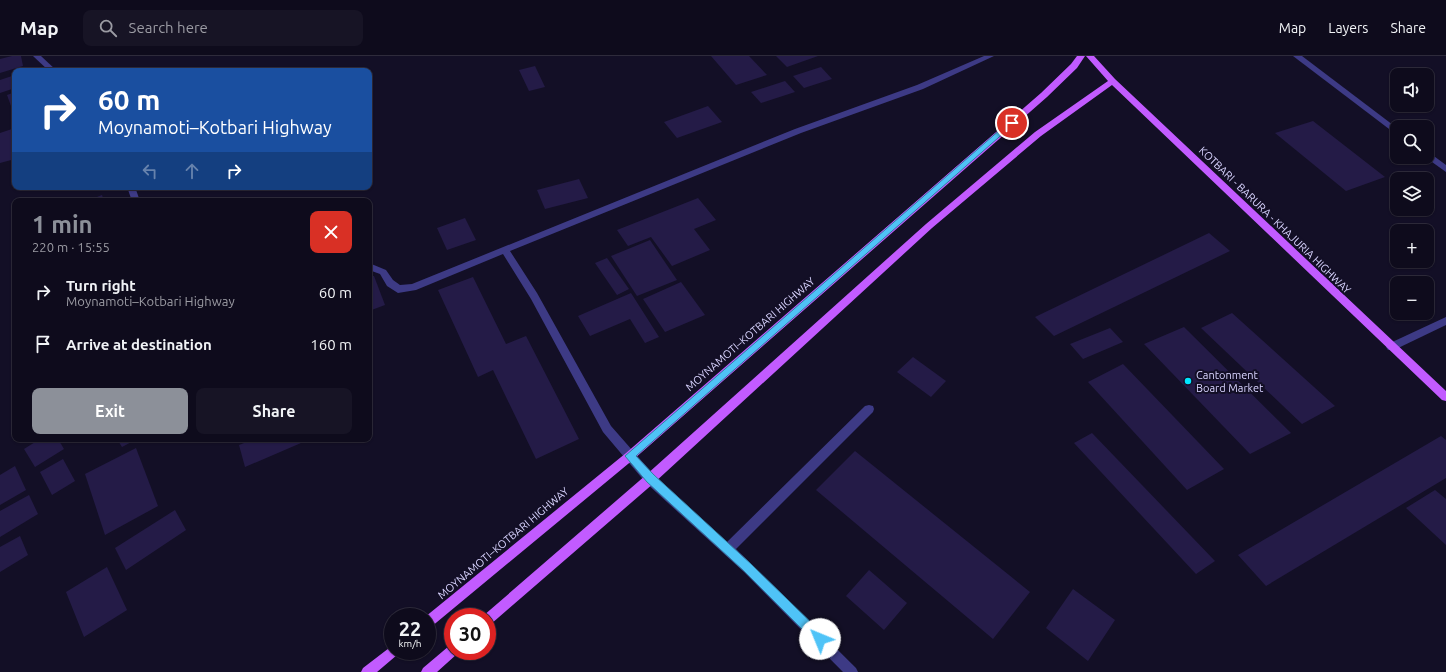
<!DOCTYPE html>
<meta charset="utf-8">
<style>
body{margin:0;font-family:Ubuntu,sans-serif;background:#171425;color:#f1f3f6;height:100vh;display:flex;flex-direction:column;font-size:15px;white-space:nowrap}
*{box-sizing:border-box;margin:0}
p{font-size:13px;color:#9b9ba3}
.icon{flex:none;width:22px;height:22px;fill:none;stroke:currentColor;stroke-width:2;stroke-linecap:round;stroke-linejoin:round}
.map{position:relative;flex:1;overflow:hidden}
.drawer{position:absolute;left:12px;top:142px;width:360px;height:244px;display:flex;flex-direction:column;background:#0e0b1c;border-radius:8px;box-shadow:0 1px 3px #0004,0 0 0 1px #2e2b3b}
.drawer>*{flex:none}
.guide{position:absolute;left:12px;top:12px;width:360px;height:122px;border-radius:8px;box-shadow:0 1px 3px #0004,0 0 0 1px #2e2b3b;background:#1a4fa0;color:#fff;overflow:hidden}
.fabs{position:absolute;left:1390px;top:12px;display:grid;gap:8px}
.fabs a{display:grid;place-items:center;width:44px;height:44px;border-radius:8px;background:#0e0b1c;box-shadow:0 1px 3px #0004,0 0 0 1px #2e2b3b;font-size:20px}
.speed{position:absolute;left:384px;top:552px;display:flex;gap:8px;font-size:20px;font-weight:700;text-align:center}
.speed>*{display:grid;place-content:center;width:52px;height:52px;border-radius:50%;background:#0e0b1c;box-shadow:0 1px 3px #0004,0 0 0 1px #2e2b3b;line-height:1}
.speed small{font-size:10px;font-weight:400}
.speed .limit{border:6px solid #d22;background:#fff;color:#111}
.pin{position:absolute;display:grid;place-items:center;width:34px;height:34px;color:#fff;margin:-17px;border:2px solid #fff;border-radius:50%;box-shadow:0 1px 4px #0007}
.me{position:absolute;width:44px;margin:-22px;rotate:315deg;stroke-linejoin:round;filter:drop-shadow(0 0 3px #0008)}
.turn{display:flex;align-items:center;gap:14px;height:84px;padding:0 20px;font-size:18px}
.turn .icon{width:52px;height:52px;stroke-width:2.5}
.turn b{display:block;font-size:28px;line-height:34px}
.lanes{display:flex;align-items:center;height:38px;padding:0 20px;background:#0003;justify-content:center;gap:20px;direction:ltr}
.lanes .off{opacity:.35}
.round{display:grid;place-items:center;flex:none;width:42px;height:42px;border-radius:8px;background:#171425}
.head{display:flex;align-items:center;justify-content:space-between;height:68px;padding:0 20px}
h1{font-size:24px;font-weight:600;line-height:30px;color:#8c9099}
.cta{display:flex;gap:8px;margin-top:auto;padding:8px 20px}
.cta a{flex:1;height:46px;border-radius:8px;background:#8c9099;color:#fff;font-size:16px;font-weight:600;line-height:46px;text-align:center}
.cta a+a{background:#171425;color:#f1f3f6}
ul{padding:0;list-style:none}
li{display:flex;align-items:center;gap:12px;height:52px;padding:0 20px}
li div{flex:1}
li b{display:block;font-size:15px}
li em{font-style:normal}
header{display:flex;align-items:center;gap:24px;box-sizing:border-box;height:56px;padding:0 20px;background:#0e0b1c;border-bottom:1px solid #2e2b3b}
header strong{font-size:19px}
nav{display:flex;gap:22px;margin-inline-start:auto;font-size:14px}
.search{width:280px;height:36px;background:#171425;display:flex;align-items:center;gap:10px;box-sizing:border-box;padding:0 14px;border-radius:8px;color:#9b9ba3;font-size:15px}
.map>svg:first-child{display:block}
</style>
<header>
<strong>Map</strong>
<div class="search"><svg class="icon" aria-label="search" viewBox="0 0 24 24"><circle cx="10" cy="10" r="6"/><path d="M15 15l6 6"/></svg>Search here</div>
<nav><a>Map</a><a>Layers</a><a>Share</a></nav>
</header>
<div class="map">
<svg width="1446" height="616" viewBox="0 0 1446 616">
<rect width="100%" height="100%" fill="#130f26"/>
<!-- building -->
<g fill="#241b47">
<path d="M 12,0 L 21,0 L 23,10 L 0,17 L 0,3 Z"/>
<path d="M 711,0 L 749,0 L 767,19 L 736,29 Z"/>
<path d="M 776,0 L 818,0 L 787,11 Z"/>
<path d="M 535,10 L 545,31 L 529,35 L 519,14 Z"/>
<path d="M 821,11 L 832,23 L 804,32 L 793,20 Z"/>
<path d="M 15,19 L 15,32 L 0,37 L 0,24 Z"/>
<path d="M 785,25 L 795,36 L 761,47 L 751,36 Z"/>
<path d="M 15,36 L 15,48 L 11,50 L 7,39 Z"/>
<path d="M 708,50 L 722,66 L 677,82 L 664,66 Z"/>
<path d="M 1313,65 L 1385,121 L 1346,135 L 1275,77 Z"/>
<path d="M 15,72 L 15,103 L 0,107 L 0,77 Z"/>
<path d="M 579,123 L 588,142 L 545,153 L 537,134 Z"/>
<path d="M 102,139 L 104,145 L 87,145 Z"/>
<path d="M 698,142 L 716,164 L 694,173 L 710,194 L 672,210 L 651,181 L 628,190 L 617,174 Z"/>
<path d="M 465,162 L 476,184 L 447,194 L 437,172 Z"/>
<path d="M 1209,177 L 1230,195 L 1054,280 L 1035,261 Z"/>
<path d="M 650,184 L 677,224 L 637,240 L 611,200 Z"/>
<path d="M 607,202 L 629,233 L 617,239 L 595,207 Z"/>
<path d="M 369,220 L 374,220 L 385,249 L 369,255 Z"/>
<path d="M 473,221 L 506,288 L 526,280 L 579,383 L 536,403 L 493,314 L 478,321 L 438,234 Z"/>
<path d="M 681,226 L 705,259 L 665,276 L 643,243 Z"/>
<path d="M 631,237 L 659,281 L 645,287 L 630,263 L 590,280 L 578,260 Z"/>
<path d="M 1232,257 L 1335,350 L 1302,368 L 1201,272 Z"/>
<path d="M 1184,271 L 1291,377 L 1250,398 L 1144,288 Z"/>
<path d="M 1110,272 L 1123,286 L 1083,303 L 1070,288 Z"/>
<path d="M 913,301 L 946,325 L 931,341 L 897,316 Z"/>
<path d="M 1123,308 L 1224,413 L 1187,434 L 1088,326 Z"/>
<path d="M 1092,377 L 1215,505 L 1196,518 L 1074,387 Z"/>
<path d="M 1441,380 L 1446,384 L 1446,422 L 1266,530 L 1238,499 Z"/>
<path d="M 40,383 L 58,383 L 64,393 L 35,411 L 24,393 Z"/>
<path d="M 117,383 L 137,383 L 122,391 Z"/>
<path d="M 254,383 L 300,383 L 301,387 L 245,411 L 239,389 Z"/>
<path d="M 136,392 L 158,450 L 105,479 L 85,418 Z"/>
<path d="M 855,395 L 1030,536 L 993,583 L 816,434 Z"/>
<path d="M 63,403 L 75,425 L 52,439 L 40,416 Z"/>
<path d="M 15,410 L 26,434 L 0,449 L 0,419 Z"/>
<path d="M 1435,434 L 1446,443 L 1446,489 L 1406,452 Z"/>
<path d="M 29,439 L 38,458 L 0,481 L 0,455 Z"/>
<path d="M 175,454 L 186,474 L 126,514 L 115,492 Z"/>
<path d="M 20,480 L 28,499 L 0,516 L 0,491 Z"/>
<path d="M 107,511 L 127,554 L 84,581 L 66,536 Z"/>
<path d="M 869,514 L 907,547 L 884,574 L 846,540 Z"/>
<path d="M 1073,533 L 1115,564 L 1088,605 L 1046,572 Z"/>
</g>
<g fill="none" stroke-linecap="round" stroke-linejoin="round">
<!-- minor -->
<g fill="#3d3a85" fill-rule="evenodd">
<path d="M 33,0 L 41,0 L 57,15 L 49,15 Z"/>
<path d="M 984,0 L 994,0 L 923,33 L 801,77 L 510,195 L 537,237 L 611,370 L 654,419 L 727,486 L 865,350 L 869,349 L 873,350 L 874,353 L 873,356 L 736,493 L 856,612 L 858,616 L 843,616 L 744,516 L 646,427 L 603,376 L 531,243 L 503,198 L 416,234 L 398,237 L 387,230 L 380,218 L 369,214 L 369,207 L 386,214 L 393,224 L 400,229 L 412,228 L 795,73 L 917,29 Z"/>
<path d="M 1293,0 L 1302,0 L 1397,72 L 1397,79 Z"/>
<path d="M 1427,95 L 1446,109 L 1446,116 L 1425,101 L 1427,101 Z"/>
<path d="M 127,131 L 135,131 L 140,145 L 132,145 Z"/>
<path d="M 1446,261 L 1446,269 L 1394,294 L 1388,294 L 1386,291 L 1388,288 Z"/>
</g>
<!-- major -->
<g fill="#c25bff" fill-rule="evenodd">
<path d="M 1077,0 L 1085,0 L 1077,12 L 1047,41 L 634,403 L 431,571 L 427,573 L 427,561 L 425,561 L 626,397 L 1041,37 L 1071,8 Z"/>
<path d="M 1086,0 L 1094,0 L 1115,23 L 1446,335 L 1446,345 L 1442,344 L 1112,29 L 1041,80 L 932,172 L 654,427 L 491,568 L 487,570 L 487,561 L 482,561 L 483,560 L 646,419 L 926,168 L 1035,76 L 1108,25 Z"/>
<path d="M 453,588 L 453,595 L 459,595 L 457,598 L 437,616 L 421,616 L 423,612 L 449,590 Z"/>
<path d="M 393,589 L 393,595 L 399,595 L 397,599 L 377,616 L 361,616 L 363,612 Z"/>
</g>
</g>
<!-- route -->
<path fill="#4fc3f7" stroke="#337fa1" d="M 1009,66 L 1015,67 L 636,400 L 654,419 L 751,508 L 824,579 L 825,583 L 824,587 L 820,589 L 816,587 L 744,515 L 647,426 L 625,400 Z"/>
<!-- markers -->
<circle fill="#00e5ff" stroke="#130f26" stroke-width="1.5" cx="1188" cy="325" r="4"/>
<g text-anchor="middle" stroke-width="4" stroke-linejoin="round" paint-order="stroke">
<!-- street labels -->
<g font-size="11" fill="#d9d4ff" stroke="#130f26">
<text transform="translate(1275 164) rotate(44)" y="4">KOTBARI - BARURA - KHAJURIA HIGHWAY</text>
<text transform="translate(750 278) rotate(-41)" y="4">MOYNAMOTI–KOTBARI HIGHWAY</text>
<text transform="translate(503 487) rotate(-40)" y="4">MOYNAMOTI–KOTBARI HIGHWAY</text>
</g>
<!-- poi labels -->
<g font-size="11" fill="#d9d4ff" stroke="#130f26" text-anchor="start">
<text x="1196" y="323">Cantonment<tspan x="1196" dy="13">Board Market</tspan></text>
</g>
</g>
</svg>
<div class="fabs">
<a><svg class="icon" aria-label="sound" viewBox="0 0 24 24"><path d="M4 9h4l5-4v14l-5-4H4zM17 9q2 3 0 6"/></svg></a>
<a><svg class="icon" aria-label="search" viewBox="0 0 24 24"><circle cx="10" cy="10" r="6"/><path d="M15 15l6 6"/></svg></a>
<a><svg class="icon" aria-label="layers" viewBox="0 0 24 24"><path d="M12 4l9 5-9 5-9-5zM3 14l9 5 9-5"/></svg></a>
<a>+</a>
<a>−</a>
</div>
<div class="speed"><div>22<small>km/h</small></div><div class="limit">30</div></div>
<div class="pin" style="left:1012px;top:67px;background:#d93025"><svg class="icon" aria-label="arrive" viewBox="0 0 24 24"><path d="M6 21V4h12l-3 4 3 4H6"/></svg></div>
<svg class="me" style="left:820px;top:583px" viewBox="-20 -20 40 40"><circle r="19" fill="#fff"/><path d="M0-13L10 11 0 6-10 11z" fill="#4fc3f7"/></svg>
<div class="guide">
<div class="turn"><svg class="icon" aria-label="right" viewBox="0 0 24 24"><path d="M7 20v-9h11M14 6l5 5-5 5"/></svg><div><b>60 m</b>Moynamoti–Kotbari Highway</div></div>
<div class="lanes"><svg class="icon off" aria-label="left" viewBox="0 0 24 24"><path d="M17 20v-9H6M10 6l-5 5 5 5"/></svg><svg class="icon off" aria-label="ahead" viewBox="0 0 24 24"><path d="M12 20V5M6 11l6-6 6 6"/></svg><svg class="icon" aria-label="right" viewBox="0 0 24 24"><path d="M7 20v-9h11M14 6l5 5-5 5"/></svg></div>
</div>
<section class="drawer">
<div class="head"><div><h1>1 min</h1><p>220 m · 15:55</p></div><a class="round" style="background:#d93025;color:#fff"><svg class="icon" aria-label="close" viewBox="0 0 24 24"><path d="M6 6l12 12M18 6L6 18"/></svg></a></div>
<ul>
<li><svg class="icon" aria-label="right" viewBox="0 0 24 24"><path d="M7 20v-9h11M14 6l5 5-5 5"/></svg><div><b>Turn right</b><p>Moynamoti–Kotbari Highway</p></div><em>60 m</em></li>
<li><svg class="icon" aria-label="arrive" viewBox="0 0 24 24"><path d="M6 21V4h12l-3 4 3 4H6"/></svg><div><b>Arrive at destination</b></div><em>160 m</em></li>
</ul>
<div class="cta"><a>Exit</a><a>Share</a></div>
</section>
</div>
